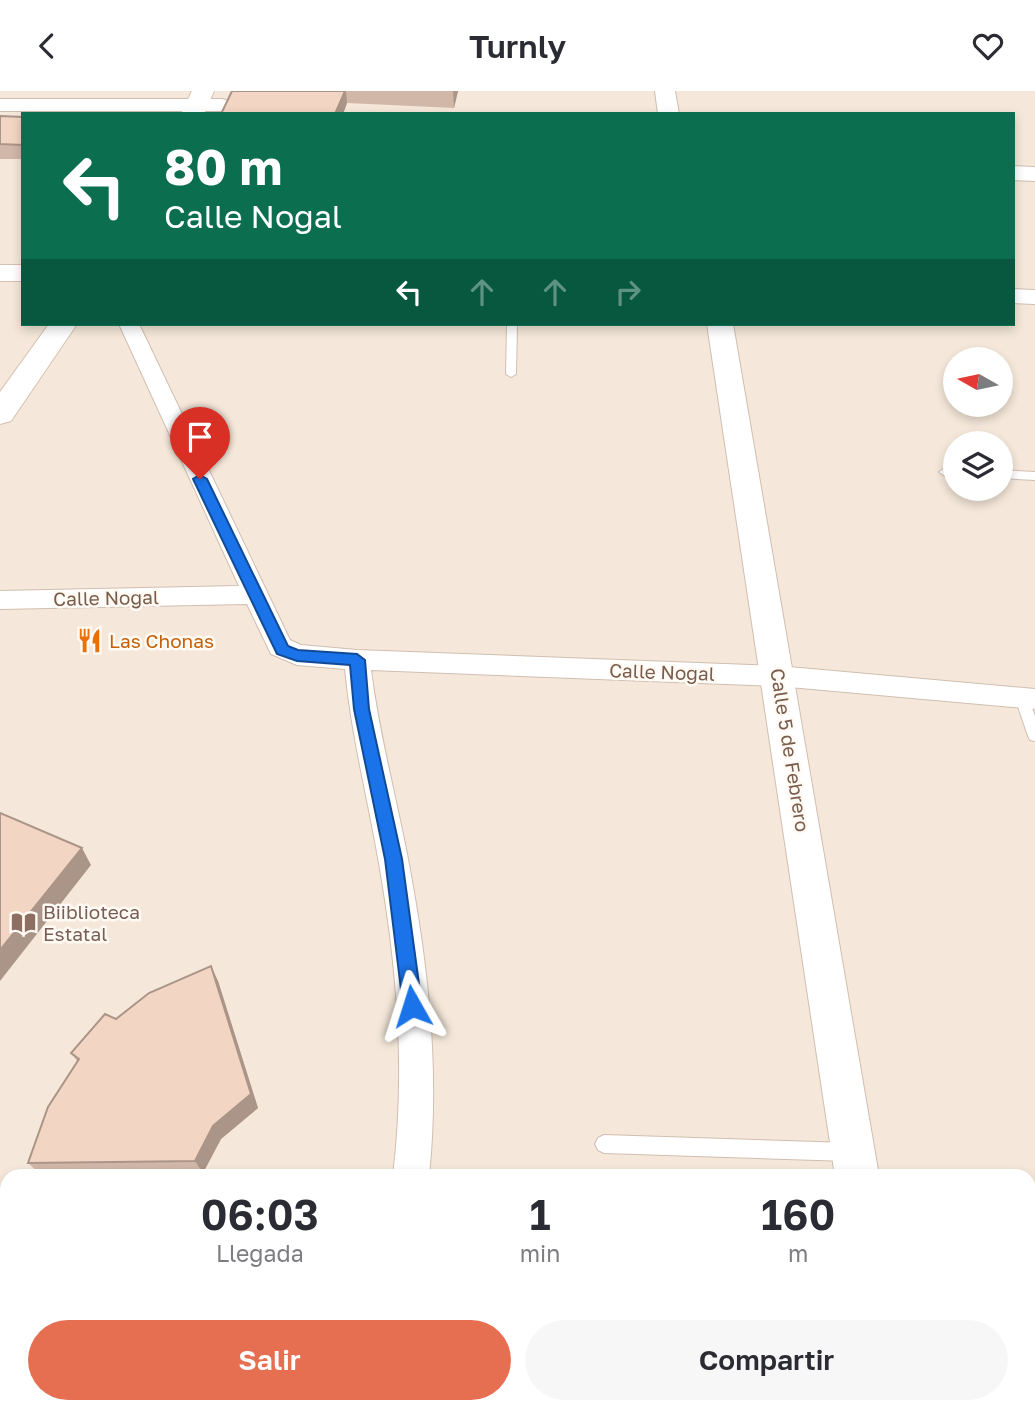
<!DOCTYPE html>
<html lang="es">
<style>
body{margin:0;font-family:"Golos Text",sans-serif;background:#f7f7f7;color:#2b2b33;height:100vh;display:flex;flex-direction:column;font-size:26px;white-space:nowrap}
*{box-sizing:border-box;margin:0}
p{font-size:23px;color:#7c7c81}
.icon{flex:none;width:38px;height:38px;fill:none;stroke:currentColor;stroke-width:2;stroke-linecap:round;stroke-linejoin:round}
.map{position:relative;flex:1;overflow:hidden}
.side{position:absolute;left:0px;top:1078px;width:1036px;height:245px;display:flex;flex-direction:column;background:#fff;border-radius:21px 21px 0 0;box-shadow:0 4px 10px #0003}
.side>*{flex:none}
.guide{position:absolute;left:21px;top:21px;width:994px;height:214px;border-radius:0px;box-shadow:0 4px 10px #0003;background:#0b6e4f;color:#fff;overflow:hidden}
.needle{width:46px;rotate:279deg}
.buttons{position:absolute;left:943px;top:256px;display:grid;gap:14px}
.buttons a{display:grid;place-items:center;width:70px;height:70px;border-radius:50%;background:#fff;box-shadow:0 4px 10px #0003;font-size:35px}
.pin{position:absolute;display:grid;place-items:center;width:60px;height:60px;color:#fff;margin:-72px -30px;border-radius:50% 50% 50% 0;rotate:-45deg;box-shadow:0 0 7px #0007}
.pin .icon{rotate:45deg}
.me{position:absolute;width:77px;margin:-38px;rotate:354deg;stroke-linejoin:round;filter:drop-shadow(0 0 5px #0008)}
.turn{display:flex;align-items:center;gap:24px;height:147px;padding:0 28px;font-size:32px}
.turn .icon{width:91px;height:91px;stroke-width:2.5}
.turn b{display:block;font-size:49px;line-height:60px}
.lanes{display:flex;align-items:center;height:66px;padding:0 28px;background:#0003;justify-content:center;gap:35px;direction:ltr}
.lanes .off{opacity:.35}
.eta{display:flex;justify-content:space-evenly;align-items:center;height:119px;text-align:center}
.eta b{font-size:42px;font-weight:600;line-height:49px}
.action{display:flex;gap:14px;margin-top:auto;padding:14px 28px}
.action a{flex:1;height:80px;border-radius:42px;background:#e76f51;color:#fff;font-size:28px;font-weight:600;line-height:80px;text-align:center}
.action a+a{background:#f7f7f7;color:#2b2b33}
header{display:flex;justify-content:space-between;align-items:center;height:91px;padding:0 28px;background:#fff;font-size:32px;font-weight:600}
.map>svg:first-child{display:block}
</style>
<header><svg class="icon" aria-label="back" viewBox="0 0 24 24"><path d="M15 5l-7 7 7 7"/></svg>Turnly<svg class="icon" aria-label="heart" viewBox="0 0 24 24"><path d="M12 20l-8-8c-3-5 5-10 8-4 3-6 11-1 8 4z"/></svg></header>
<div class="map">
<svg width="1035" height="1323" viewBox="0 0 1035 1323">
<rect width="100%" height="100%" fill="#fdf6ec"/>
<!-- residential -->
<path fill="#f5e8da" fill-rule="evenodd" d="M 0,0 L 1035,0 L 1035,1323 L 0,1323 ZM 23,23 L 1013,23 L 1013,233 L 23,233 ZM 956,268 L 1001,268 L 1001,313 L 956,313 ZM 956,352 L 1001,352 L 1001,397 L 956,397 ZM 7,1085 L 1029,1085 L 1029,1316 L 7,1316 Z"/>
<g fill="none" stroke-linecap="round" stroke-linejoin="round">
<defs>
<g id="service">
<path d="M 507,233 L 517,233 L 516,283 L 511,286 L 506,283 Z"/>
<path d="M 956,377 L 956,385 L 945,385 L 939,381 L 945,377 Z"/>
<path d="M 1001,379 L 1035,381 L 1035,389 L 1001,387 Z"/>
<path d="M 1022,602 L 1027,603 L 1035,625 L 1035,650 L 1030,649 L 1028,645 L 1015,607 Z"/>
<path d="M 604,1044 L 848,1052 L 854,1055 L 857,1061 L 854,1067 L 848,1070 L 604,1062 L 598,1059 L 595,1053 L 598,1047 Z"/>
</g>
<g id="minor">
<path d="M 119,233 L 139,233 L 290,549 L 301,554 L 357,559 L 778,575 L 1035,598 L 1035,618 L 778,595 L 371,579 C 379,643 396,705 408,768 C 428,873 440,978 429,1085 L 393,1085 C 406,978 397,873 378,767 C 367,704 351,642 345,578 L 297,574 L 271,563 L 247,513 L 0,518 L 0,500 L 239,495 Z"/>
<path d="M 0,1252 L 7,1253 L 7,1291 L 0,1290 Z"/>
<path d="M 1035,1298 L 1035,1323 L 1006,1323 L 1009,1316 L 1029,1316 L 1029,1301 Z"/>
<path d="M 180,1316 L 241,1316 L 244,1323 L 183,1323 Z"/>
<path d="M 281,1316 L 330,1316 L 327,1323 L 278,1323 Z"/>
<path d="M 596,1316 L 670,1316 L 673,1323 L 599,1323 Z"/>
</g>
<g id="tertiary">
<path d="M 655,0 L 675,0 L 679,23 L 658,23 Z"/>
<path d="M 0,8 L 222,8 L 229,10 L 232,14 L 229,18 L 222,20 L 0,20 Z"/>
<path d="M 1013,75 L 1035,76 L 1035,90 L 1013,89 Z"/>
<path d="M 1013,198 L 1035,199 L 1035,213 L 1013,212 Z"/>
<path d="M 707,233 L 733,233 L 879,1085 L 835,1085 Z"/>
<path d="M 868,1316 L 918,1316 L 920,1323 L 870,1323 Z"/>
</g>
<g id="secondary">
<path d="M 192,0 L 214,0 L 204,23 L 181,23 Z"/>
<rect x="0" y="174" width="23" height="16"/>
<path d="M 49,233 L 77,233 L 11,330 L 0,333 L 0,301 Z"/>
</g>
</defs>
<!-- service casing -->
<use href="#service" stroke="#d1beb0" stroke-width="2"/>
<!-- minor casing -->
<use href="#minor" stroke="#d1beb0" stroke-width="2"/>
<!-- tertiary casing -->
<use href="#tertiary" stroke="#d1beb0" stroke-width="2"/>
<!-- secondary casing -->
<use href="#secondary" stroke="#d6c0b0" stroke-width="2"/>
<!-- service -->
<use href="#service" fill="#fff" fill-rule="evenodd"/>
<!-- minor -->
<use href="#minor" fill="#fff" fill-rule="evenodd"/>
<!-- tertiary -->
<use href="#tertiary" fill="#fff" fill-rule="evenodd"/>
<!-- secondary -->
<use href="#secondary" fill="#fff" fill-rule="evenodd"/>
</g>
<!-- wall -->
<g fill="#d1b7a8">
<path d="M 232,0 L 458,0 L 454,17 L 347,12 L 343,23 L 221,23 Z"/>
<path d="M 0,25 L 23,26 L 23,68 L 0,68 Z"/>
<path d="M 218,890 L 258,1017 L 221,1048 L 203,1082 L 41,1084 L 28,1072 L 77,970 L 71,962 L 116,928 Z"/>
</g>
<!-- shaded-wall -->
<g fill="#aa9588">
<path d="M 345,0 L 346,0 L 347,12 L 343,23 L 335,23 Z"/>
<path d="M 453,0 L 458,0 L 454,17 Z"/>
<path d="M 82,757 L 91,774 L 0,890 L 0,859 Z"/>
<path d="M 211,875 L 218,890 L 258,1017 L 221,1048 L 203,1082 L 195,1070 Z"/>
</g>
<!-- building -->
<g fill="#f3d5c3" stroke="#aa9588" stroke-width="2">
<path d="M 232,0 L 345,0 L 335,23 L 221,23 Z"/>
<path d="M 0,25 L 23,26 L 23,54 L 0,53 Z"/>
<path d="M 0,722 L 82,757 L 0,859 Z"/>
<path d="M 211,875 L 251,1003 L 213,1035 L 195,1070 L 28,1072 L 48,1016 L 79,968 L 71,962 L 105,923 L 116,928 L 149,902 Z"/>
</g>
<!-- route -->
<path fill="#1a73e8" stroke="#114b97" stroke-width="2" d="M 200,384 L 207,388 L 288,555 L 298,559 L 357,563 L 365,569 L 369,618 L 402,768 L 422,915 L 419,921 L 412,924 L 406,921 L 403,915 L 385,768 L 354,618 L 350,574 L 297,570 L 277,563 L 193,388 Z"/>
<!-- icons -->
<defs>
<symbol id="restaurant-bare" viewBox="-9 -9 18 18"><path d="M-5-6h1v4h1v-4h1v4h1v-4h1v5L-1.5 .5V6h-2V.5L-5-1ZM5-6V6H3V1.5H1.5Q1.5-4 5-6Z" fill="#e8710a" stroke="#fffaf3" stroke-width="2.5" paint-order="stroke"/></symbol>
<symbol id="library-bare" viewBox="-9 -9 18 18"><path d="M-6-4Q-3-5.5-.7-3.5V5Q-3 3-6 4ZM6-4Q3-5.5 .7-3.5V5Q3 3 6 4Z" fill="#8d6e63" stroke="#fffaf3" stroke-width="2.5" paint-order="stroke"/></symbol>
</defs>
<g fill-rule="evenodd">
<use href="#restaurant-bare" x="72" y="532" width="35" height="35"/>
<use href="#library-bare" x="6" y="814" width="35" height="35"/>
</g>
<g text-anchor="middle" stroke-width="5" stroke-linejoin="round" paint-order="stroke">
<!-- street labels -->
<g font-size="19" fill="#7a5c4d" stroke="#fffaf3">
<text transform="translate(106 507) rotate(-1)" y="7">Calle Nogal</text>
<text transform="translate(662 581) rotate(2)" y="7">Calle Nogal</text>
<text transform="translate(790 659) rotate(81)" y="7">Calle 5 de Febrero</text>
</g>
<!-- food labels -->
<g font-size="19" fill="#c56008" stroke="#fffaf3" text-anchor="start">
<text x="109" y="557">Las Chonas</text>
</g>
<!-- education labels -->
<g font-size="19" fill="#785e54" stroke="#fffaf3" text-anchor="start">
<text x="43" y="828">Biiblioteca<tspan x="43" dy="22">Estatal</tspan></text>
</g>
</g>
</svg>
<div class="buttons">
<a><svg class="needle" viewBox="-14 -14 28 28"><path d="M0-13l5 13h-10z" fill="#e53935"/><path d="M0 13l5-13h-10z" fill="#7c7c81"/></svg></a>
<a><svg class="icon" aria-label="layers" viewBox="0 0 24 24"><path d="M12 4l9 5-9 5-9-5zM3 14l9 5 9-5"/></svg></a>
</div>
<div class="pin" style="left:200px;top:388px;background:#d93025"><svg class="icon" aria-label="arrive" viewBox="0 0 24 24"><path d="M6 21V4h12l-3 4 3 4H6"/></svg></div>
<svg class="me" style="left:412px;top:915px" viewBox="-20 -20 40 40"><path d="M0-17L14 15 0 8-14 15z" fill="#1a73e8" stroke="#fff" stroke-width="4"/></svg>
<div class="guide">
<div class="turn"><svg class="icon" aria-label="left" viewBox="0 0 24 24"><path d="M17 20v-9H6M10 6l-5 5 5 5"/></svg><div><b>80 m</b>Calle Nogal</div></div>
<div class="lanes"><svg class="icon" aria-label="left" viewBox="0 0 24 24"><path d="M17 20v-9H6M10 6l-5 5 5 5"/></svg><svg class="icon off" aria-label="ahead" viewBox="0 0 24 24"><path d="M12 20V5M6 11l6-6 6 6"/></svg><svg class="icon off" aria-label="ahead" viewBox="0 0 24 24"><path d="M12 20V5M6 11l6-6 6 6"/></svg><svg class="icon off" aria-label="right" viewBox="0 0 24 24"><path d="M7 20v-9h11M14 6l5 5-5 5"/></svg></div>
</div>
<section class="side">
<div class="eta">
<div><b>06:03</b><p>Llegada</p></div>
<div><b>1</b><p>min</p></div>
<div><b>160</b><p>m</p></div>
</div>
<div class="action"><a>Salir</a><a>Compartir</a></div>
</section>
</div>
